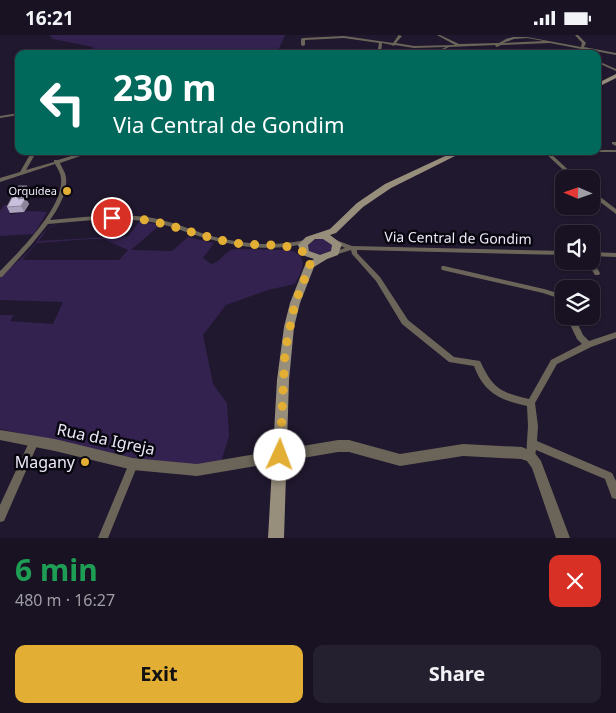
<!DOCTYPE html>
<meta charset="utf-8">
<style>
body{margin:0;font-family:"Noto Sans",sans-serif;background:#25202f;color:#f1f3f6;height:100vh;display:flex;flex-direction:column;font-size:19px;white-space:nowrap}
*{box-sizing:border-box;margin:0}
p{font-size:16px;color:#9f9ea5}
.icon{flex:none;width:28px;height:28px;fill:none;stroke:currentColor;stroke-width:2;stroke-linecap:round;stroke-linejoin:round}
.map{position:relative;height:503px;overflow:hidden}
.drawer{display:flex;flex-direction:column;background:#181222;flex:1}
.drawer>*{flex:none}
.hud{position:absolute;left:15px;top:15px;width:586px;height:105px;border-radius:10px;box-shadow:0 1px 4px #0004,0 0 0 1px #363240;background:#00695c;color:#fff;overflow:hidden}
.needle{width:32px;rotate:272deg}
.buttons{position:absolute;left:555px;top:135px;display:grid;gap:10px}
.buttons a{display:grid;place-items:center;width:45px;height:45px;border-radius:10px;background:#181222;box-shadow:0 1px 4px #0004,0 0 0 1px #363240;font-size:25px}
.pin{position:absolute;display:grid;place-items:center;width:42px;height:42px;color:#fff;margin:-21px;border:2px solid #fff;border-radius:50%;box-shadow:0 1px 5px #0007}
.me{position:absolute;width:55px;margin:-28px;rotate:2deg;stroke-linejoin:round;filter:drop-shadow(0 0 4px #0008)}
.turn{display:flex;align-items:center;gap:18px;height:105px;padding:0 15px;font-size:22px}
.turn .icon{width:65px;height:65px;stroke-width:2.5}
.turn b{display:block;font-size:35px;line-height:42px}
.round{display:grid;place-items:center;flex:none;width:52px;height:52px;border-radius:10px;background:#25202f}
.headline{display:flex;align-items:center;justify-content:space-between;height:85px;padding:0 15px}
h1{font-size:30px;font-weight:700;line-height:38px;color:#1e9e55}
.button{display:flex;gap:10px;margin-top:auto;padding:10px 15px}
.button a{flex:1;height:58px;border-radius:10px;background:#e3ae34;color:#111;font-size:20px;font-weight:700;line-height:58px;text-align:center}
.button a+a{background:#25202f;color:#f1f3f6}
.status{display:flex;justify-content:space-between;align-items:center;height:35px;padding:0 25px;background:#181222;direction:ltr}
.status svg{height:14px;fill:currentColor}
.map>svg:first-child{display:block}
</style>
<div class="status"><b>16:21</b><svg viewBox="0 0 49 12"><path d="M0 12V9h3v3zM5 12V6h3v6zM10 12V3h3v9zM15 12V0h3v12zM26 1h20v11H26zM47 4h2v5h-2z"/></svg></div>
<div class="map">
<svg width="616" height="503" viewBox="0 0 616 503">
<rect width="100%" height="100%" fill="#20182e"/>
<!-- green -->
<g fill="#33224f" fill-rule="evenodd">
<path d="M 49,0 L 290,0 L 285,0 L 277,18 L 271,19 L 100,19 L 92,18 L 93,12 L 53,4 Z"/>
<path d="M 14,169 L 10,180 L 29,176 L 47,177 L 34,199 L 0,201 L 0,176 L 4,170 Z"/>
<path d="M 117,185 L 130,185 L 121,202 L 128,201 L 140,186 L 160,190 L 131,215 L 172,216 L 188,202 L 214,208 L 203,223 L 211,229 C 222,227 224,215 236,214 L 290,215 C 310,222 302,235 295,249 L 268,255 L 226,270 L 203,300 L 213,349 L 227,368 L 229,401 L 221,427 L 203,431 L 135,423 L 0,394 L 0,280 L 14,280 L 10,286 L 53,289 L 63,267 L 0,265 L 0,241 C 10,233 21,224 30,215 C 40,205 42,192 58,189 L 47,194 L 39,206 L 110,202 ZM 90,204 L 103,204 L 128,215 L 119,225 L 22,225 L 37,208 Z"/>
<path d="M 316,204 L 324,204 L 333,209 L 332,217 L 321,221 L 310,217 L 308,210 Z"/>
</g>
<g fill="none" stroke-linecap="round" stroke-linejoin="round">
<!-- minor -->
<g fill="#6b6559" fill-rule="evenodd">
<path d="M 398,0 L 402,1 L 396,8 L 414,11 L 455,10 L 437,0 L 440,0 L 459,9 L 499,8 L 506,4 L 513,2 L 527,2 L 581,12 L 582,8 L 575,0 L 578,0 L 586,8 L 584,12 L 616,18 L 616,20 L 584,14 L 582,15 L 581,14 L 550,8 L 501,10 L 497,12 L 495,11 L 496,10 L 449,12 L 435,19 L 431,19 L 446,12 L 414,13 L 395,10 L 393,11 L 392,10 L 382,8 L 381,19 L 377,19 L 379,8 L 344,3 L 305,5 L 305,10 L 303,11 L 301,10 L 301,4 L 303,3 L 344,1 L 393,8 L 398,1 ZM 527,3 L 544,6 L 503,8 L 514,4 Z"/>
<path d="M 598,26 L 616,34 L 616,36 L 598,28 Z"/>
<path d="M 19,78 L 19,80 L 0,83 L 0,81 Z"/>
<path d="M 612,107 L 616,107 L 616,111 L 612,109 Z"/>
<path d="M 598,115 L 616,115 L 616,117 L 596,117 L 596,116 L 598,116 Z"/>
<path d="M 32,116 L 37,116 L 26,135 L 54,127 L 54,125 L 58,125 L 87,116 L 95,116 L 60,128 C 62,133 66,138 66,143 C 68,157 58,174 50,185 C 84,182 119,177 153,183 C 173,187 192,195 211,201 C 242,209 273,212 305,205 L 308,207 L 307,208 C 269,218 232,211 195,200 C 180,195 166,189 151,187 C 116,181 82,186 48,189 L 31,210 L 2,242 L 0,242 L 0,236 C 19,217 64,172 61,144 C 61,139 58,134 55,129 L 0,147 L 0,143 L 20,137 Z"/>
<path d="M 543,116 L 548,116 L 578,144 L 573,144 Z"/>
<path d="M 591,155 L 616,174 L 616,179 L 591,160 Z"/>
<path d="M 336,205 L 352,211 L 564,216 L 564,220 L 357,215 L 357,218 L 380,242 L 408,285 L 454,322 L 480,326 C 493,353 499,357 529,364 L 551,325 L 582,309 L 577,304 L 566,281 L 574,281 L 583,300 L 589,306 L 616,297 L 616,303 L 591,312 L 557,329 L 535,368 L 538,391 L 537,406 L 612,438 L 616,446 L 616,464 L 612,463 L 605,444 L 536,415 L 534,425 L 531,427 L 528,425 L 526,422 L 528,391 L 527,371 C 500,365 484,358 474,331 L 449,327 L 402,289 L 376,246 L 352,219 L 351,215 L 335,220 L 333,219 L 332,218 L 333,217 L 345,213 L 334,208 L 333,207 L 334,206 Z"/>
<path d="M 591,217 L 616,218 L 616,222 L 591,221 Z"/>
<path d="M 591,224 L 600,238 L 599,240 L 595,240 L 586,226 L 591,226 Z"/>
<path d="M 442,231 L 444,231 L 544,254 L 564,260 L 564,265 L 543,258 L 442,235 L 441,233 Z"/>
<path d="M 34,402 L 37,403 L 39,406 L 4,486 L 0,487 L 0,470 L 31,403 Z"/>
<path d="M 133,424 L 136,426 L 138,429 L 108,503 L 98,503 L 130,426 Z"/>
</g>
<!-- tertiary -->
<path fill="#6b6559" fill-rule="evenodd" d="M 0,395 L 55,404 L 133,423 L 197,429 L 338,405 L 349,405 L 400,419 L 463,409 L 522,412 L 535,418 L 541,426 L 570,503 L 556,503 L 532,433 L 527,426 L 521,424 L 463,421 L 400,431 L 349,417 L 338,417 L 197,441 L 133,435 L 55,416 L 0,405 Z"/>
<!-- secondary -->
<g fill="#988e7c" fill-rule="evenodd">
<path d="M 616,39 L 616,43 L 598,52 L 598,48 Z"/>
<path d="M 456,116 L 465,116 L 391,153 L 363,172 L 336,198 L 330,200 L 342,209 L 338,220 L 327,224 L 314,232 L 300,268 L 294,292 L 289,345 L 284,503 L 268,503 L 277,345 L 284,292 L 290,268 L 305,230 L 314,224 L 302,220 L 298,210 L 306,202 L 330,194 L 357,168 L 385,149 ZM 315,204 L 323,204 L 332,210 L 331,216 L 320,220 L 309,216 L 308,210 Z"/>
</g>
</g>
<!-- wall -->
<path fill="#aca4be" d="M 27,151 L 30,157 L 25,163 L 29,169 L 24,177 L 10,178 L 7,172 Z"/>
<!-- shaded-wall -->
<g fill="#8c869b">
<path d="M 27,151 L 30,157 L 21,170 L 18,164 Z"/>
<path d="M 26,163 L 29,169 L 24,177 L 21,171 Z"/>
</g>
<!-- building -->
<path fill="#c8bfdd" stroke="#8c869b" d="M 18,151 L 27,151 L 18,164 L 26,163 L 21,171 L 7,172 Z"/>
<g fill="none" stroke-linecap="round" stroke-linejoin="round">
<!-- route -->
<path stroke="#e3ae34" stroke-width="9" stroke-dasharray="0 16.2" d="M 112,183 C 159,180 198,204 243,209 C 265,211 288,207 307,219 L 310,230 L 295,268 L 285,316 L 280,420"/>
</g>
<!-- markers -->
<g fill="#e3ae34" stroke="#08060e" stroke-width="2">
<circle cx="67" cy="156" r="5"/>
<circle cx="85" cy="427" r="5"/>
</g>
<g text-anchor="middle" stroke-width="5" stroke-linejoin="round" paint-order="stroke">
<!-- far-poi labels -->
<g font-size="11" fill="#ede9f8" stroke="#08060e" text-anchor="end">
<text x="57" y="160">Orquídea</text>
</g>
<!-- street labels -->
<g font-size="14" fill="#ede9f8" stroke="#08060e">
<text transform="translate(458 203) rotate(1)" y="5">Via Central de Gondim</text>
</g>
<!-- near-street labels -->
<g font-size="16" fill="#ede9f8" stroke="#08060e">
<text transform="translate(106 404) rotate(12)" y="6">Rua da Igreja</text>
</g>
<!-- near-poi labels -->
<g font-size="16" fill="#ede9f8" stroke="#08060e" text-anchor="end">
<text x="75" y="433">Magany</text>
</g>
</g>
</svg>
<div class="buttons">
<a><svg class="needle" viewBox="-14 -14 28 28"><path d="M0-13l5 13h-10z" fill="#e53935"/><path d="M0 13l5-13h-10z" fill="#9f9ea5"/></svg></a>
<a><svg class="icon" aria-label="sound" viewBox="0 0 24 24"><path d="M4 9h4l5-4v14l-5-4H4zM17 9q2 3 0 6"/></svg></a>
<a><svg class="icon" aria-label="layers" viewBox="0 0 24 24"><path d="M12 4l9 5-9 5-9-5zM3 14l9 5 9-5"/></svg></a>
</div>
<div class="pin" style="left:112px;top:183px;background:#d93025"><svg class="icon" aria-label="arrive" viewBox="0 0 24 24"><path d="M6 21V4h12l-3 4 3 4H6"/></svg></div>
<svg class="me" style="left:280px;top:420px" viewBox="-20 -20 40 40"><circle r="19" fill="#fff"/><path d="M0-13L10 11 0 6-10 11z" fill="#e3ae34"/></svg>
<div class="hud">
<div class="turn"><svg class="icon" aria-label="left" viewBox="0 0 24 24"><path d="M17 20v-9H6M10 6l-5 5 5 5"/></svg><div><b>230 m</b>Via Central de Gondim</div></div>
</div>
</div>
<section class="drawer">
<div class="headline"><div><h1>6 min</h1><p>480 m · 16:27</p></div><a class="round" style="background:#d93025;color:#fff"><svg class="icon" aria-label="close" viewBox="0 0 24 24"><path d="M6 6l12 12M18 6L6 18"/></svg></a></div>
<div class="button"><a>Exit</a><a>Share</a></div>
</section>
